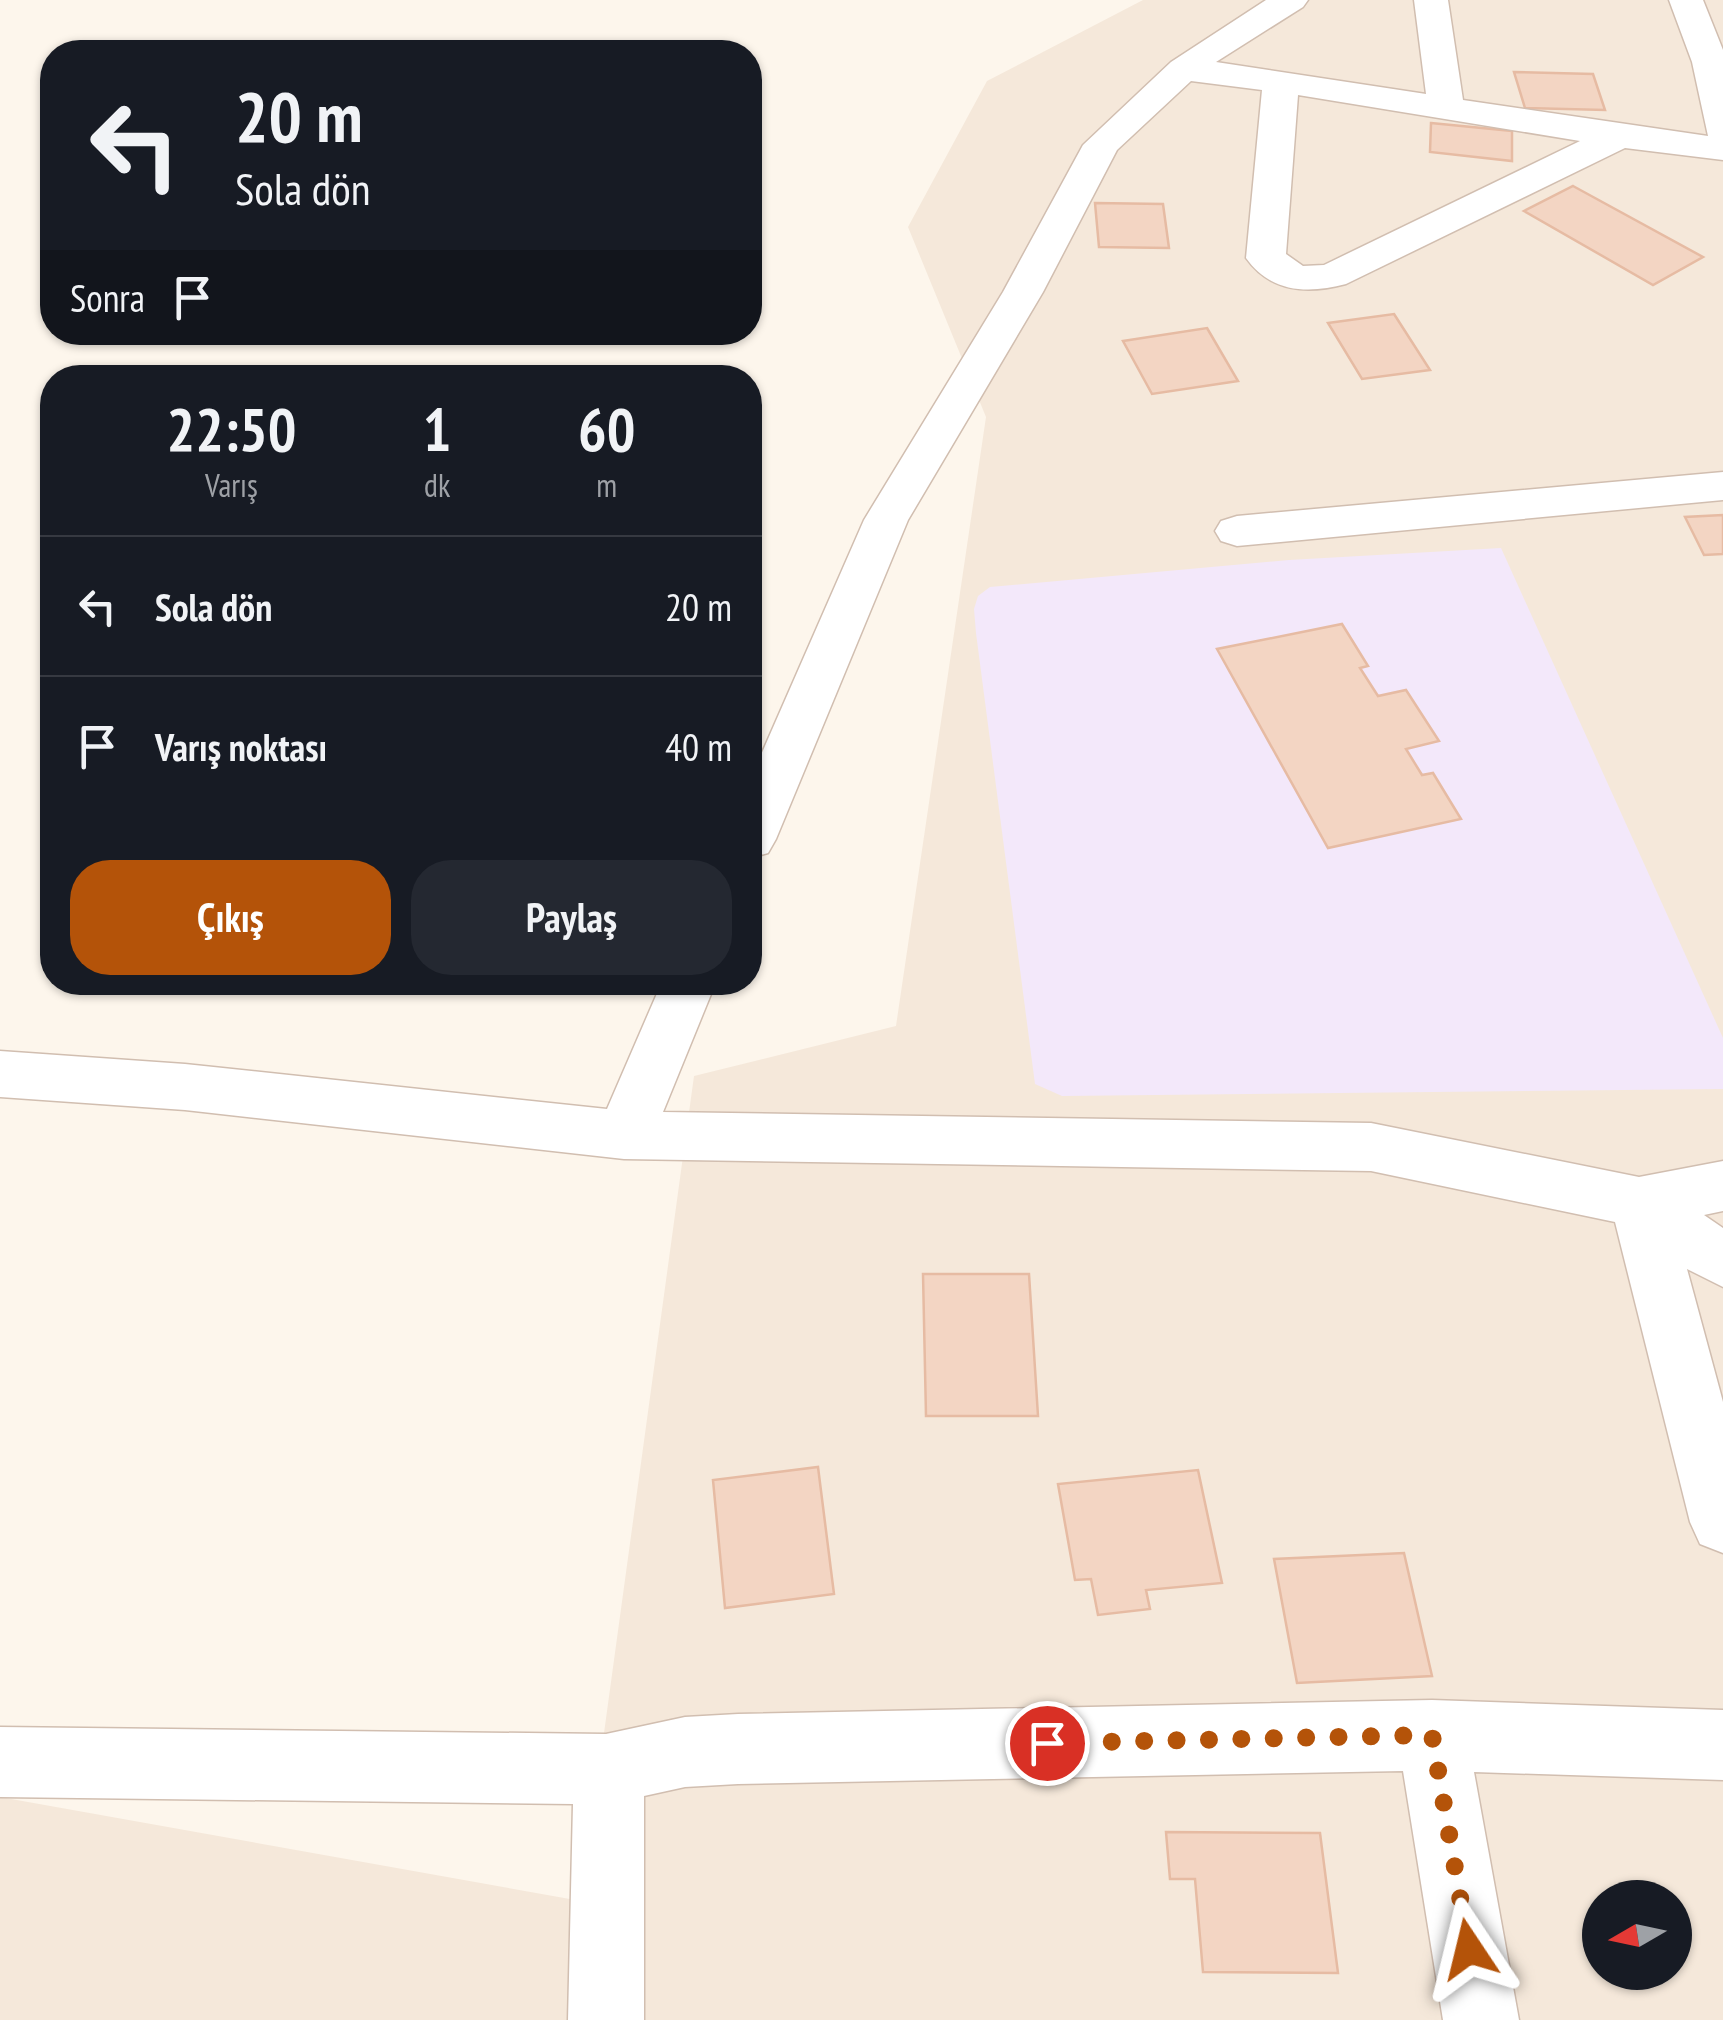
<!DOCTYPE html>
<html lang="tr">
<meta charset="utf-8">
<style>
body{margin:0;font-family:"PT Sans Narrow",sans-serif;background:#242831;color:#f1f3f6;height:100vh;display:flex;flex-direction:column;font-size:38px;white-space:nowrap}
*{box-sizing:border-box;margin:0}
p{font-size:32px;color:#9ea1a6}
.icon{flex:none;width:55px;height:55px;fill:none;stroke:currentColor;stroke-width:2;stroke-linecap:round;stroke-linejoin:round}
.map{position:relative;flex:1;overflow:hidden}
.sheet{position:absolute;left:40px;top:365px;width:722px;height:630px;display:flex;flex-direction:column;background:#171b24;border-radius:40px;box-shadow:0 2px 8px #0004}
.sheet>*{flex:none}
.hud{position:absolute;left:40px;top:40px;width:722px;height:305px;border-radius:40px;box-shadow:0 2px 8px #0004;background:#171b24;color:#f1f3f6;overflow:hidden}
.needle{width:65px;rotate:261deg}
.buttons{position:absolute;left:1582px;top:1880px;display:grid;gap:20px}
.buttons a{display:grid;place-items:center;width:110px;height:110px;border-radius:50%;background:#171b24;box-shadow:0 2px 8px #0004;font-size:50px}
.pin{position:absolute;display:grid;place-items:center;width:85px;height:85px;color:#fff;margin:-42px;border:5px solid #fff;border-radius:50%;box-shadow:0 2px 10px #0007}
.me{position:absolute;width:110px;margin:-55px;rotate:350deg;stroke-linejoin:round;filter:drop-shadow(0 0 8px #0008)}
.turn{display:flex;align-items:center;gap:35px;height:210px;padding:0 30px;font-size:45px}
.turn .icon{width:130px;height:130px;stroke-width:2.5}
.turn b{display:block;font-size:70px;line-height:85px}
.then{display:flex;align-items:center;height:95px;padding:0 30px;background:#0003;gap:20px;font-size:38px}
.eta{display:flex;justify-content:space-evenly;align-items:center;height:170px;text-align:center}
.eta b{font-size:60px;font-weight:800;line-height:70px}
.cta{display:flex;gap:20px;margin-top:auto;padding:20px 30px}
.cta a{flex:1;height:115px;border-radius:40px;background:#b45309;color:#fff;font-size:40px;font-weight:800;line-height:115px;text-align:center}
.cta a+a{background:#242831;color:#f1f3f6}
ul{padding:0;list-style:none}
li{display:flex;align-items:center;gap:30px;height:140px;padding:0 30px;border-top:2px solid #363941}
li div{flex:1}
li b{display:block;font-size:38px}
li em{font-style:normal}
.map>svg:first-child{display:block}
</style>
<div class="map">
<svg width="1723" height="2020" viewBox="0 0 1723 2020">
<rect width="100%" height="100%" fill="#fdf6ec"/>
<!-- residential -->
<path fill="#f5e8da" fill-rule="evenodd" d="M 1143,0 L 1723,0 L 1723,2020 L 0,2020 L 0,1797 L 581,1901 L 694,1076 L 896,1026 L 986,417 L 908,227 L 987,81 ZM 1600,1898 L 1675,1898 L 1675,1972 L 1600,1972 Z"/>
<!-- education -->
<path fill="#f3e8fa" d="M 1501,548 L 1723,1038 L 1723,1089 L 1062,1096 L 1035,1084 L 976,633 L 974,609 L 978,596 L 990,587 L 1289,560 Z"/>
<!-- building -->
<g fill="#f3d5c3" stroke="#e6bba3" stroke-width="2.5">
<path d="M 1514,72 L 1593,74 L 1605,110 L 1525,108 Z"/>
<path d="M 1431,123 L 1512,131 L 1512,161 L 1430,152 Z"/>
<path d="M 1573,186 L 1703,257 L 1653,285 L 1524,211 Z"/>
<path d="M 1095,203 L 1163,204 L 1169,248 L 1099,247 Z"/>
<path d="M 1394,314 L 1430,370 L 1362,379 L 1328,323 Z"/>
<path d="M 1207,328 L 1238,381 L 1152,394 L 1123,341 Z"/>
<path d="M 1723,515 L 1723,554 L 1704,555 L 1685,517 Z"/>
<path d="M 1342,624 L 1368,666 L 1360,668 L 1378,696 L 1406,690 L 1439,741 L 1406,749 L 1422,775 L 1433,773 L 1461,819 L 1328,848 L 1217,649 Z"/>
<path d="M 923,1274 L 1029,1274 L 1038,1416 L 926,1416 Z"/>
<path d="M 818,1467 L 834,1594 L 725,1608 L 713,1480 Z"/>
<path d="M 1198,1470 L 1222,1583 L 1146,1590 L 1150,1609 L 1098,1615 L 1091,1579 L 1075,1580 L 1058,1484 Z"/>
<path d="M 1404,1553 L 1432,1676 L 1297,1683 L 1274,1559 Z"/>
<path d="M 1166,1832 L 1320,1833 L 1338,1973 L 1203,1972 L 1195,1879 L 1170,1879 Z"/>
</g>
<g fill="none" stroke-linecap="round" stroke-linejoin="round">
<defs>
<g id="street">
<path d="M 1266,0 L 1308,0 L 1303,7 L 1216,62 L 1426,94 L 1414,0 L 1448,0 L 1463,100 L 1708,136 L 1692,62 L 1669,0 L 1703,0 L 1723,50 L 1723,160 L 1625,148 L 1346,284 C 1308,294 1271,293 1246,258 L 1262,90 L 1191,81 L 1117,150 L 1043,292 L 908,520 L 776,839 L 768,853 L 750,858 L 750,780 L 864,520 L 1003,292 L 1083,145 L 1171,62 ZM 1298,95 L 1580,141 L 1324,265 L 1303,266 L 1286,254 Z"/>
<path d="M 1723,472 L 1723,500 L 1237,546 L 1221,541 L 1215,531 L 1221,521 L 1237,516 Z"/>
<path d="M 662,982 L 716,982 L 663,1112 L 1371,1123 L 1639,1177 L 1723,1161 L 1723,1211 L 1704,1215 L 1723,1228 L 1723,1287 L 1687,1269 L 1723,1402 L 1723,1553 L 1700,1544 L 1690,1522 L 1615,1222 L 1371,1171 L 624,1159 L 185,1110 L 0,1097 L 0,1051 L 185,1064 L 607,1109 Z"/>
<path d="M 1432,1700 L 1723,1710 L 1723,1780 L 1474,1772 L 1519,2020 L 1443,2020 L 1403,1771 L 738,1784 L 685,1787 L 644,1796 L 644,2020 L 568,2020 L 573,1804 L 0,1797 L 0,1727 L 606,1734 L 685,1717 L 738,1714 Z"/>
</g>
</defs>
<!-- street casing -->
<use href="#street" stroke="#d1beb0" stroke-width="3"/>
<!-- street -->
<use href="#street" fill="#fff" fill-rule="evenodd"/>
</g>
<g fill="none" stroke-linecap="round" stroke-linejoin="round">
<!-- route -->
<path stroke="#b45309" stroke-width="18" stroke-dasharray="0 32.4" d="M 1047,1743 L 1432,1735 L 1469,1949"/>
</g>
</svg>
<div class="buttons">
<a><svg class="needle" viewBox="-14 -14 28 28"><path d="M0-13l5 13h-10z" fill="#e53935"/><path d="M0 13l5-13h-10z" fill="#9ea1a6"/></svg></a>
</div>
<div class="pin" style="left:1047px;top:1743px;background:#d93025"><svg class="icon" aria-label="arrive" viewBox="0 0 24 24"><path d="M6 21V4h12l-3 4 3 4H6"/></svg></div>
<svg class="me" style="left:1469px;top:1949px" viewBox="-20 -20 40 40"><path d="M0-17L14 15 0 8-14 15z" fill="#b45309" stroke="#fff" stroke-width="4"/></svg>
<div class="hud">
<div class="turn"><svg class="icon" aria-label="left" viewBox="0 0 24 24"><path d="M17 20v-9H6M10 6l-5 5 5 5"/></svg><div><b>20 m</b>Sola dön</div></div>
<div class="then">Sonra<svg class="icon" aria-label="arrive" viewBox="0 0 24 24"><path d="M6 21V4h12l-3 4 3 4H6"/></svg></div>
</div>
<section class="sheet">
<div class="eta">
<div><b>22:50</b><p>Varış</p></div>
<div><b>1</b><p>dk</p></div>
<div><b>60</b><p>m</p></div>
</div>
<ul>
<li><svg class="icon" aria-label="left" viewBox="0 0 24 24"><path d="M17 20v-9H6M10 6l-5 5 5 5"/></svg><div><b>Sola dön</b></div><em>20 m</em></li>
<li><svg class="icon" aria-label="arrive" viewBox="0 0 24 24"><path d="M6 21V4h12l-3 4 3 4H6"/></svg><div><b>Varış noktası</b></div><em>40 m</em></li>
</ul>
<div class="cta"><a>Çıkış</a><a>Paylaş</a></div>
</section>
</div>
